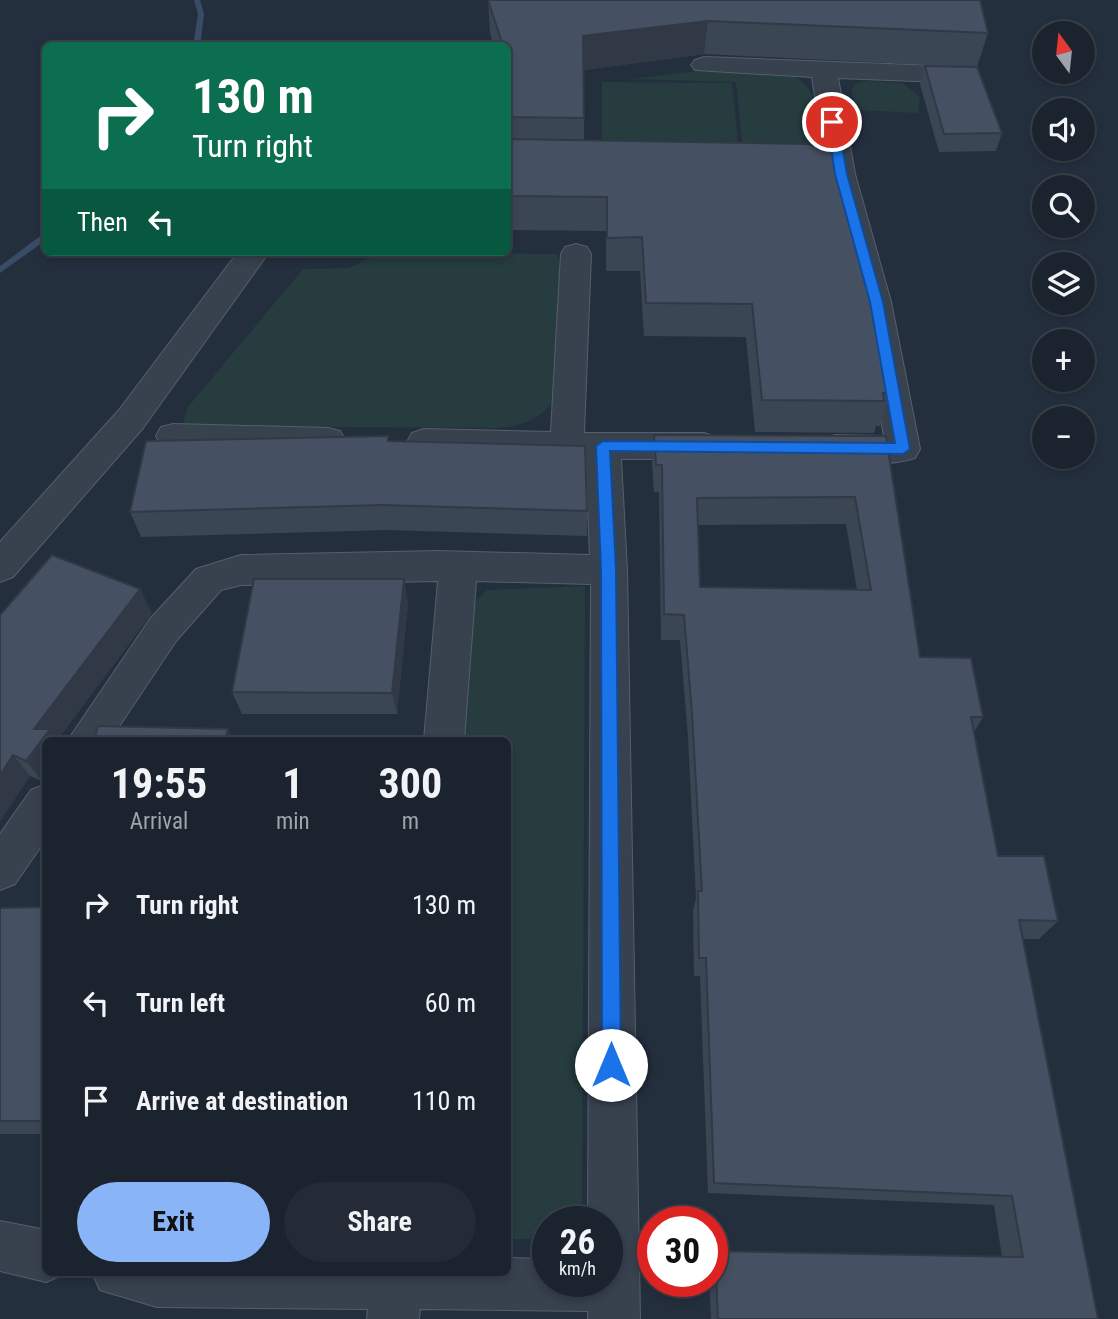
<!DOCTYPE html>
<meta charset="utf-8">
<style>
body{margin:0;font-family:"Roboto Condensed",sans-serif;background:#242b36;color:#f1f3f6;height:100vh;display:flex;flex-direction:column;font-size:26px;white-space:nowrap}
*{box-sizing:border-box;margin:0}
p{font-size:23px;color:#a0a4aa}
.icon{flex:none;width:38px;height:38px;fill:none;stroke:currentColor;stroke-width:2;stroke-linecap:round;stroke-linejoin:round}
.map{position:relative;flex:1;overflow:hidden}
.side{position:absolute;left:42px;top:737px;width:469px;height:539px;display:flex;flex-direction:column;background:#1b232e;border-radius:10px;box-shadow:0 4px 10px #0003,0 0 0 2px #39404a}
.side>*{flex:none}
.banner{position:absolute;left:42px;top:42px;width:469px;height:214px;border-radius:10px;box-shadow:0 4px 10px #0003,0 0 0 2px #39404a;background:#0b6e4f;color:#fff;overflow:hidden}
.needle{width:46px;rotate:345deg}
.tools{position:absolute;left:1032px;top:21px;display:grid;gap:14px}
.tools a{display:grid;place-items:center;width:63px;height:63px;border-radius:50%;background:#1b232e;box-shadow:0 4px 10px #0003,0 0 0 2px #39404a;font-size:35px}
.speed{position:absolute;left:532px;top:1206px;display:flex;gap:14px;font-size:35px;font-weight:700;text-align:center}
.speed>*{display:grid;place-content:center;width:91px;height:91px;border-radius:50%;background:#1b232e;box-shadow:0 4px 10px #0003,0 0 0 2px #39404a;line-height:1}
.speed small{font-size:18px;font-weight:400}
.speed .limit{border:10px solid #d22;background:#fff;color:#111}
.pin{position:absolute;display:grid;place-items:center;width:60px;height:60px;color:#fff;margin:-30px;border:4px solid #fff;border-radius:50%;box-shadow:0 2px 7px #0007}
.me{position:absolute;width:77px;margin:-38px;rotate:0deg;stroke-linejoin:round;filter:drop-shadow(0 0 5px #0008)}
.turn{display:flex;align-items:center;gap:24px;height:147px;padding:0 35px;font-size:32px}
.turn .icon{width:91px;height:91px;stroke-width:2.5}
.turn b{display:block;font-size:49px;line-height:60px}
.then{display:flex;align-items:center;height:66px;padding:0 35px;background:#0003;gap:14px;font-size:26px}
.eta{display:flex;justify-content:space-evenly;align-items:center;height:119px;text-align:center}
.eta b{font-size:42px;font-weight:700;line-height:49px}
.cta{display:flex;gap:14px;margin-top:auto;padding:14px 35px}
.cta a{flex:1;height:80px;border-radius:42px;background:#8ab4f8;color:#111;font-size:28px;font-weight:700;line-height:80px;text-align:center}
.cta a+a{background:#242b36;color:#f1f3f6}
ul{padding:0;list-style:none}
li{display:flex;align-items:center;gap:21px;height:98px;padding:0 35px}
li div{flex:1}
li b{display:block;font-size:26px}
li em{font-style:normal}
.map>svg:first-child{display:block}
</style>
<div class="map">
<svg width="1118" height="1319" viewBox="0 0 1118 1319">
<rect width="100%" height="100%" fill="#242f3e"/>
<!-- green -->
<g fill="#263c3f">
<path d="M 698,71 L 795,77 C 817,87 824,127 814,148 L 743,151 L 736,82 L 629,79 Z"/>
<path d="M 865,81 L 903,83 L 920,97 L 918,113 L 857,110 L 851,90 L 856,83 Z"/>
<path d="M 602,82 L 732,83 L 739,154 L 602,152 Z"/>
<path d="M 382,252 L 557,254 L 561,269 L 554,401 C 538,420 523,426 498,428 L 183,426 L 187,408 L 303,269 L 349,268 Z"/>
<path d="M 585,586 L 582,1221 L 548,1222 L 548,1239 L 508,1239 L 508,740 L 460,740 L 467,609 L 487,590 Z"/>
</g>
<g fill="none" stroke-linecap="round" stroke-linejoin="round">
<!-- stream -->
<g fill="#394c67" fill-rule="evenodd">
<path d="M 194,0 L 200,0 L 204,14 L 200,46 L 193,46 L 198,14 Z"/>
<path d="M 43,234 L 46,234 L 46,240 L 0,273 L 0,266 Z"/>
</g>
<defs>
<g id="minor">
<path d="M 704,57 L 967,67 L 976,69 L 980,75 L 976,81 L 967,83 L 838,78 L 855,174 L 891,302 L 920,449 L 915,458 C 890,466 848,465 823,457 L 818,448 L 823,439 L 835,435 L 884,436 L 861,302 L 829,181 L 776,171 L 772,165 L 776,159 L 786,156 L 825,163 L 812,77 L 695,70 L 691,65 L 695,60 Z"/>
<path d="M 576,244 L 587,247 L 591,254 L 584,433 L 704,433 L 716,437 L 721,446 L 716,455 L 704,459 L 621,459 L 627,570 L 640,1319 L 588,1319 L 588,1311 L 420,1309 L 419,1319 L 367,1319 L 368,1309 L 157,1307 L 100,1290 L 92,1272 L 508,1272 L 508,1258 L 548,1259 L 548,1281 L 607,1281 L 607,1222 L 588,1222 L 591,584 L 476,581 L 464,740 L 424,740 L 438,581 L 241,585 L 221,590 L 176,641 L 110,740 L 68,740 L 150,619 L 196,569 L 241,555 L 438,551 L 590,555 L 586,458 L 424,455 L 412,451 L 407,442 L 412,433 L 424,429 L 551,432 L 561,254 L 565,247 Z"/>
<path d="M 238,252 L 269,252 L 143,428 L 13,577 L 0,582 L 0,542 L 119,410 Z"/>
<path d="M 173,424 L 328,428 L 340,431 L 345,440 L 340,449 L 328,452 L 173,448 L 161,445 L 156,436 L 161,427 Z"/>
<path d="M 46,784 L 46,839 L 15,884 L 0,890 L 0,834 L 31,790 Z"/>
<path d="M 0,1221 L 46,1230 L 46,1272 L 64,1274 L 46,1282 L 0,1271 Z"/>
</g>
</defs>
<!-- minor casing -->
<use href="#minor" stroke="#565f6c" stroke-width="2"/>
<!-- minor -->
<use href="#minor" fill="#38414e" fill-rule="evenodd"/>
</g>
<!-- wall -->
<g fill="#3b4654" fill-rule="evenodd">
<path d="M 488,0 L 988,33 L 977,67 L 1002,133 L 996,151 L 939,152 L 920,84 L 925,66 L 973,67 L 704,54 L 584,70 L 584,140 L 848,222 L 890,393 L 880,426 L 876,426 L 874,433 L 755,432 L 746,337 L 644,336 L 640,271 L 606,271 L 606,231 L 508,230 L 508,46 L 494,46 L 490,33 Z"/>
<path d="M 654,435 L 886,436 L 920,657 L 983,717 L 974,732 L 998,856 L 1058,921 L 1039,939 L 1022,939 L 1098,1319 L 711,1319 L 709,1281 L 712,1281 L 712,1254 L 715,1251 L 1002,1257 L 994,1205 L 708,1193 L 700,976 L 694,976 L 693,910 L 696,899 L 688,737 L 680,640 L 661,640 L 659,492 L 654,492 L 652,463 ZM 846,524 L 857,590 L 700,587 L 698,525 Z"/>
<path d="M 389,441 L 587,511 L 587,536 L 387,530 L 141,537 L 130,512 Z"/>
<path d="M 408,603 L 397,714 L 242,714 L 232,692 Z"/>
<path d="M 152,613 L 58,739 L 58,740 L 46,740 L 46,777 L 42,781 L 30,776 L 0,821 L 0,615 Z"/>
<path d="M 46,907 L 46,1134 L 0,1134 L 0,908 Z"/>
</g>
<!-- shaded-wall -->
<g fill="#303945">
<path d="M 708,21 L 704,54 L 583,70 L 583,36 Z"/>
<path d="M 404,579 L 408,603 L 397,714 L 392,693 Z"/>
<path d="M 140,589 L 152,613 L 58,739 L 58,740 L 46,740 L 46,777 L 42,781 L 26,761 L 34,729 Z"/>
<path d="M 228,729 L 233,740 L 225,740 Z"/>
<path d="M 13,755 L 30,776 L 0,821 L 0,775 Z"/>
</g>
<!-- building -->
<g fill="#455162" stroke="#303945" stroke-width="2" fill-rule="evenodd">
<path d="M 488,0 L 980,0 L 988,33 L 708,21 L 583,36 L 584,118 L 508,117 L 508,46 L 503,46 Z"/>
<path d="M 925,66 L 977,67 L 1002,133 L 944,134 Z"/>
<path d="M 508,139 L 807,144 L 834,148 L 848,222 L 854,222 L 867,269 L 890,393 L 883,393 L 884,401 L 762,400 L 752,304 L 646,303 L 642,237 L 607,238 L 607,197 L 508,196 Z"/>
<path d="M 654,435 L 886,436 L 920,657 L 971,658 L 983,717 L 971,717 L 998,856 L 1044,856 L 1058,921 L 1019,920 L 1098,1319 L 718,1319 L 715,1251 L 1023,1257 L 1012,1196 L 714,1183 L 706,958 L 699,958 L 698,891 L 702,891 L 692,713 L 684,615 L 664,614 L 662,465 L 656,465 ZM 855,497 L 871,590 L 700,587 L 697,498 Z"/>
<path d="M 388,436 L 388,441 L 585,446 L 587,511 L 382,505 L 130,512 L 146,441 Z"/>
<path d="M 52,555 L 140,589 L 34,729 L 50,729 L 26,761 L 13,755 L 0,775 L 0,615 Z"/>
<path d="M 254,579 L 404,579 L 392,693 L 232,692 Z"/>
<path d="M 98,726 L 228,729 L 225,740 L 94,740 Z"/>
<path d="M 46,907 L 46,1121 L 0,1121 L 0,908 Z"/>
</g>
<!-- route -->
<path fill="#1a73e8" stroke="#114b97" stroke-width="2" d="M 832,119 L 838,122 L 847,174 L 883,302 L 910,449 L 903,454 L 610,451 L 616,570 L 621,1065 L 618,1072 L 611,1075 L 605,1072 L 602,1065 L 601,570 L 596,446 L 603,441 L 895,443 L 870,302 L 835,174 L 827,122 Z"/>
</svg>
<div class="tools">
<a><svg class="needle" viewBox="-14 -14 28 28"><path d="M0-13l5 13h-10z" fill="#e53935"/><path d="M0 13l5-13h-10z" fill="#a0a4aa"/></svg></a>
<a><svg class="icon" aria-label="sound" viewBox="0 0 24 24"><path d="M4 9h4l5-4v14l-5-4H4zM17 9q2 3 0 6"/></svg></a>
<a><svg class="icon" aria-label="search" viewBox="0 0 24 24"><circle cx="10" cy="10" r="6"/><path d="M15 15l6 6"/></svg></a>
<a><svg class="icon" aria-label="layers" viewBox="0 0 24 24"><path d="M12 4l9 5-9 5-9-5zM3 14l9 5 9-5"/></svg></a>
<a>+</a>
<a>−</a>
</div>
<div class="speed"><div>26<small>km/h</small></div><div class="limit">30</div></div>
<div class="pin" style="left:832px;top:122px;background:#d93025"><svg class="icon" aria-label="arrive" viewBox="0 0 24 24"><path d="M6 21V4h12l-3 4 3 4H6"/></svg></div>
<svg class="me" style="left:611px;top:1065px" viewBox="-20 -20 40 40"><circle r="19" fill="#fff"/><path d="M0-13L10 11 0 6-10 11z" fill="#1a73e8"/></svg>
<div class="banner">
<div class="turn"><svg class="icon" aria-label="right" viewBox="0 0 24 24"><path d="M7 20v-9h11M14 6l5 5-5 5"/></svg><div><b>130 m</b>Turn right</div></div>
<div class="then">Then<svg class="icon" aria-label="left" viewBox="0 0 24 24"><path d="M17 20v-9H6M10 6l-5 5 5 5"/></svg></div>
</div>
<section class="side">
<div class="eta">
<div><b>19:55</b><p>Arrival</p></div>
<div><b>1</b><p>min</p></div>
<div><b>300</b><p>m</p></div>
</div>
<ul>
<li><svg class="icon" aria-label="right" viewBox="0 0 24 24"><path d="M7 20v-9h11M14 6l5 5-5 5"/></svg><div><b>Turn right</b></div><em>130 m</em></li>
<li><svg class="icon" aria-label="left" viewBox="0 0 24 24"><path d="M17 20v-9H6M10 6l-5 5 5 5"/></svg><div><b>Turn left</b></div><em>60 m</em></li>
<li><svg class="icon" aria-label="arrive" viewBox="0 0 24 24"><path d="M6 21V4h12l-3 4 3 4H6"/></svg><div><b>Arrive at destination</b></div><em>110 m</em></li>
</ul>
<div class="cta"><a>Exit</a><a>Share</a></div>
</section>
</div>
